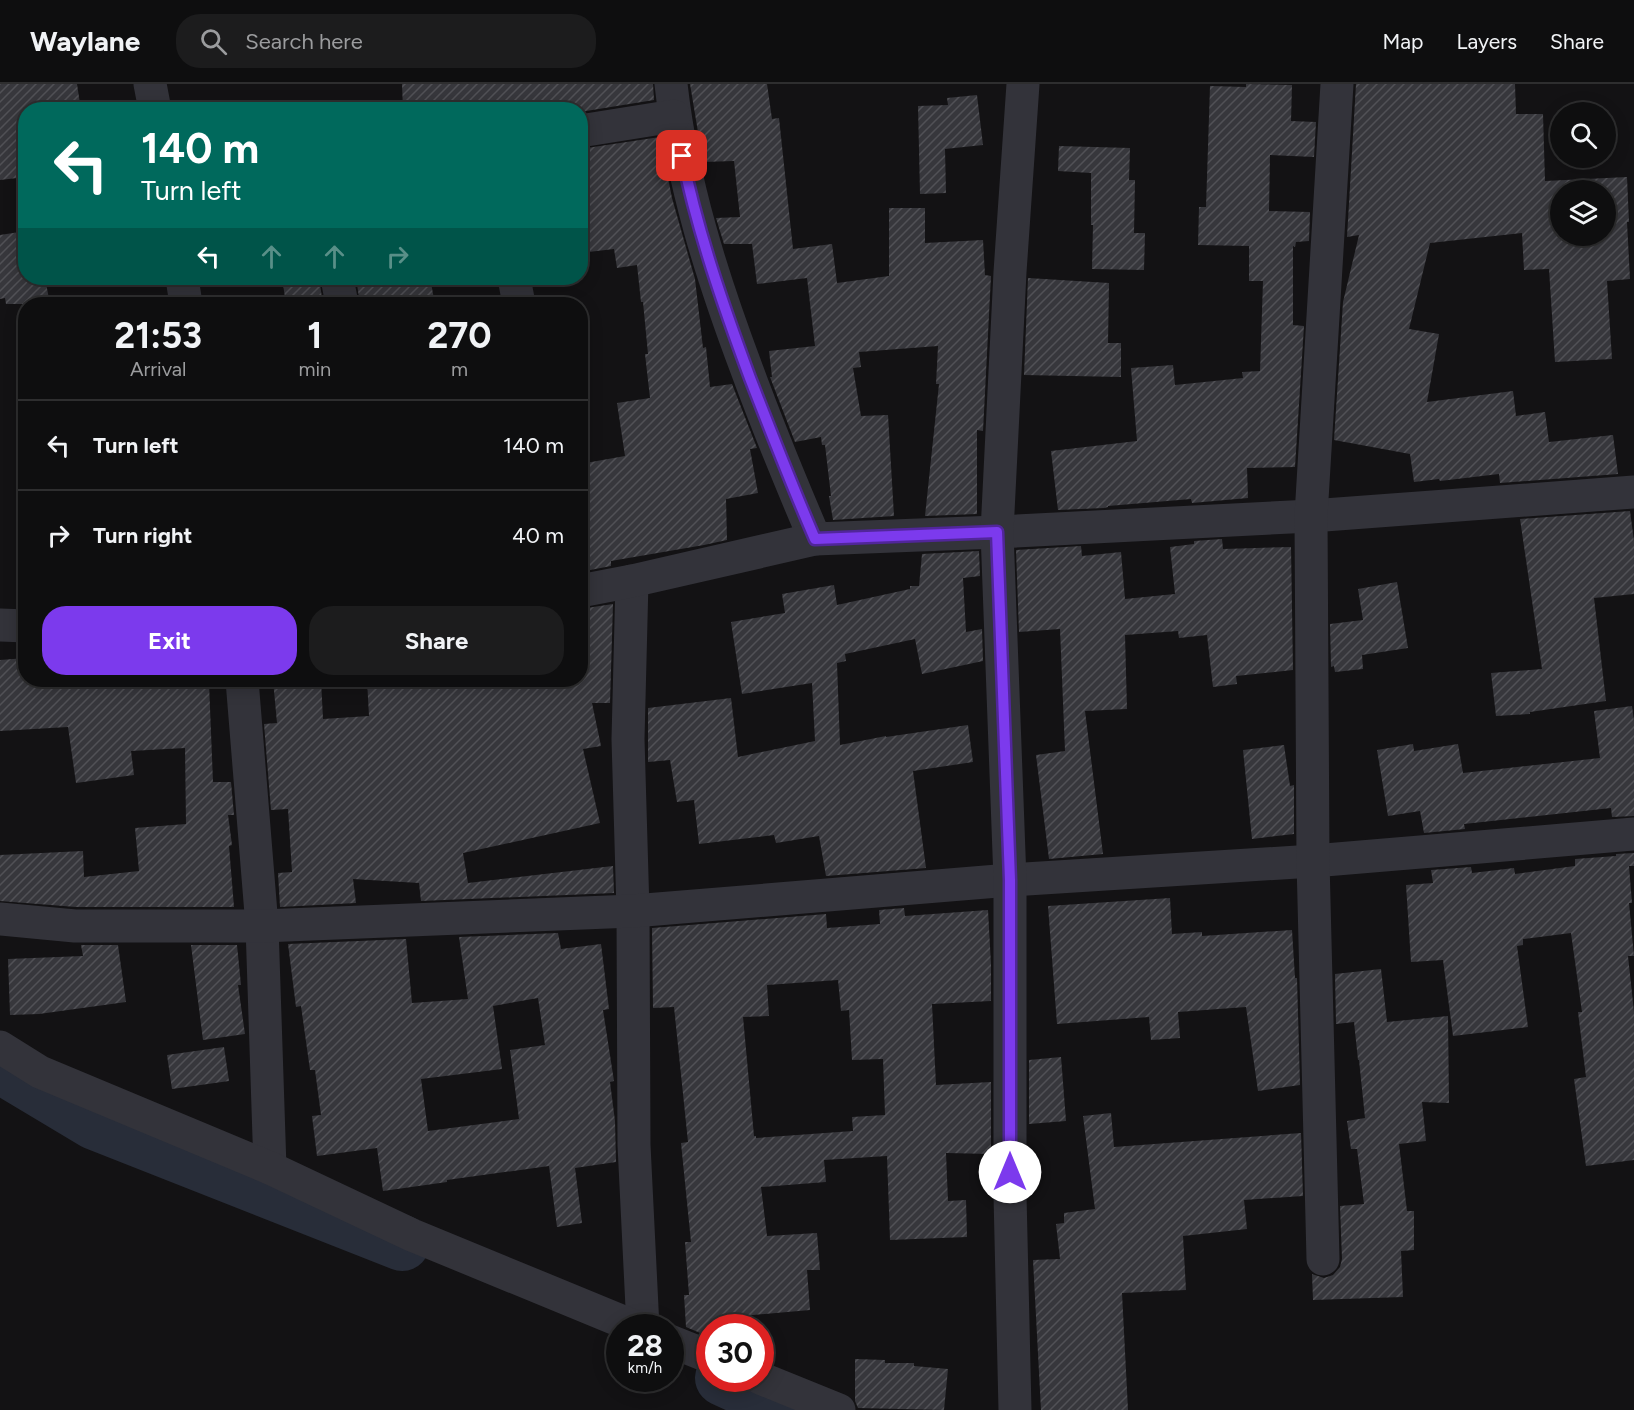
<!DOCTYPE html>
<style>
body{margin:0;font-family:Figtree,sans-serif;background:#1c1c1d;color:#f1f3f6;height:100vh;display:flex;flex-direction:column;font-size:22px;white-space:nowrap}
*{box-sizing:border-box;margin:0}
p{font-size:20px;color:#9b9c9e}
.icon{flex:none;width:33px;height:33px;fill:none;stroke:currentColor;stroke-width:2;stroke-linecap:round;stroke-linejoin:round}
.map{position:relative;flex:1;overflow:hidden}
.details{position:absolute;left:18px;top:213px;width:570px;height:390px;display:flex;flex-direction:column;background:#0e0e0f;border-radius:24px;box-shadow:0 3px 15px #0003,0 0 0 2px #2e2e2f}
.details>*{flex:none}
.hud{position:absolute;left:18px;top:18px;width:570px;height:183px;border-radius:24px;box-shadow:0 3px 15px #0003,0 0 0 2px #2e2e2f;background:#00695c;color:#fff;overflow:hidden}
.controls{position:absolute;left:1550px;top:18px;display:grid;gap:12px}
.controls a{display:grid;place-items:center;width:66px;height:66px;border-radius:50%;background:#0e0e0f;box-shadow:0 3px 15px #0003,0 0 0 2px #2e2e2f;font-size:30px}
.speed{position:absolute;left:606px;top:1230px;display:flex;gap:12px;font-size:30px;font-weight:700;text-align:center}
.speed>*{display:grid;place-content:center;width:78px;height:78px;border-radius:50%;background:#0e0e0f;box-shadow:0 3px 15px #0003,0 0 0 2px #2e2e2f;line-height:1}
.speed small{font-size:15px;font-weight:400}
.speed .limit{border:9px solid #d22;background:#fff;color:#111}
.pin{position:absolute;display:grid;place-items:center;width:51px;height:51px;color:#fff;margin:-26px;border-radius:12px;box-shadow:0 3px 9px #0006}
.me{position:absolute;width:66px;margin:-33px;rotate:0deg;stroke-linejoin:round;filter:drop-shadow(0 0 4px #0008)}
.turn{display:flex;align-items:center;gap:21px;height:126px;padding:0 24px;font-size:27px}
.turn .icon{width:78px;height:78px;stroke-width:2.5}
.turn b{display:block;font-size:42px;line-height:51px}
.lanes{display:flex;align-items:center;height:57px;padding:0 24px;background:#0003;justify-content:center;gap:30px;direction:ltr}
.lanes .off{opacity:.35}
.eta{display:flex;justify-content:space-evenly;align-items:center;height:102px;text-align:center}
.eta b{font-size:36px;font-weight:700;line-height:42px}
.primary-button{display:flex;gap:12px;margin-top:auto;padding:12px 24px}
.primary-button a{flex:1;height:69px;border-radius:24px;background:#7c3aed;color:#fff;font-size:24px;font-weight:700;line-height:69px;text-align:center}
.primary-button a+a{background:#1c1c1d;color:#f1f3f6}
ul{padding:0;list-style:none}
li{display:flex;align-items:center;gap:18px;height:90px;padding:0 24px;border-top:2px solid #2e2e2f}
li div{flex:1}
li b{display:block;font-size:22px}
li em{font-style:normal}
header{display:flex;align-items:center;gap:36px;box-sizing:border-box;height:84px;padding:0 30px;background:#0e0e0f;border-bottom:2px solid #2e2e2f}
header strong{font-size:28px}
nav{display:flex;gap:33px;margin-inline-start:auto;font-size:21px}
.search{width:420px;height:54px;background:#1c1c1d;display:flex;align-items:center;gap:15px;box-sizing:border-box;padding:0 21px;border-radius:24px;color:#9b9c9e;font-size:22px}
.map>svg:first-child{display:block}
</style>
<header>
<strong>Waylane</strong>
<div class="search"><svg class="icon" aria-label="search" viewBox="0 0 24 24"><circle cx="10" cy="10" r="6"/><path d="M15 15l6 6"/></svg>Search here</div>
<nav><a>Map</a><a>Layers</a><a>Share</a></nav>
</header>
<div class="map">
<svg width="1634" height="1326" viewBox="0 0 1634 1326">
<defs>
<pattern id="building-hatch" width="6" height="6" patternUnits="userSpaceOnUse" patternTransform="scale(1.5)"><rect width="6" height="6" fill="#37373c"/><path d="M-1 1l2-2M0 6l6-6M5 7l2-2" fill="none" stroke="#515156"/></pattern>
</defs>
<rect width="100%" height="100%" fill="#131214"/>
<g fill="none" stroke-linecap="round" stroke-linejoin="round">
<!-- river -->
<g stroke="#282d39" stroke-width="56">
<path d="M 0,981 L 95,1038 L 402,1159"/>
<path d="M 723,1294 L 793,1326"/>
</g>
</g>
<!-- building -->
<g fill="url(#building-hatch)" fill-rule="evenodd">
<path d="M 0,0 L 77,0 L 81,26 L 26,26 L 26,93 L 0,96 Z"/>
<path d="M 402,0 L 653,0 L 654,16 L 580,28 L 580,26 L 403,26 Z"/>
<path d="M 690,0 L 767,0 L 772,35 L 779,34 L 793,165 L 832,160 L 837,199 L 889,192 L 889,124 L 925,124 L 925,159 L 983,156 L 985,191 L 991,192 L 983,347 L 977,346 L 977,430 L 925,432 L 939,300 L 936,300 L 938,262 L 859,268 L 861,283 L 853,284 L 861,332 L 888,331 L 894,432 L 833,436 L 829,412 L 831,412 L 825,361 L 822,361 L 821,353 L 795,358 L 770,293 L 772,293 L 769,267 L 815,262 L 807,194 L 757,200 L 752,160 L 724,160 L 716,134 L 740,133 L 734,77 L 703,78 Z"/>
<path d="M 1246,0 L 1292,1 L 1291,37 L 1316,38 L 1314,73 L 1270,71 L 1269,127 L 1310,128 L 1309,157 L 1296,158 L 1295,163 L 1293,162 L 1293,241 L 1304,242 L 1295,383 L 1247,384 L 1248,414 L 1192,419 L 1191,415 L 1108,422 L 1108,423 L 1104,424 L 1058,426 L 1051,367 L 1137,357 L 1131,284 L 1173,281 L 1175,301 L 1243,294 L 1242,288 L 1260,287 L 1263,197 L 1249,197 L 1249,162 L 1198,161 L 1199,123 L 1206,123 L 1210,2 L 1246,3 Z"/>
<path d="M 1356,0 L 1515,0 L 1516,30 L 1543,30 L 1545,97 L 1627,93 L 1629,138 L 1627,138 L 1630,195 L 1607,197 L 1612,275 L 1555,278 L 1549,185 L 1524,186 L 1522,149 L 1430,159 L 1409,245 L 1439,250 L 1427,318 L 1513,307 L 1516,332 L 1545,328 L 1549,358 L 1613,351 L 1618,390 L 1500,399 L 1499,390 L 1440,397 L 1439,395 L 1414,398 L 1410,370 L 1334,356 L 1343,218 L 1359,151 L 1347,153 ZM 1560,106 L 1605,106 L 1605,152 L 1560,152 Z"/>
<path d="M 977,11 L 983,61 L 945,65 L 946,109 L 920,110 L 918,22 L 948,21 L 947,14 Z"/>
<path d="M 660,53 L 672,114 L 695,195 L 703,264 L 706,263 L 710,303 L 732,300 L 757,364 L 750,365 L 758,409 L 726,415 L 727,456 L 704,461 L 611,477 L 611,482 L 580,488 L 580,380 L 625,372 L 617,319 L 650,314 L 645,270 L 648,270 L 643,218 L 641,218 L 637,181 L 617,184 L 614,165 L 580,169 L 580,65 Z"/>
<path d="M 1059,62 L 1130,64 L 1129,96 L 1135,96 L 1134,149 L 1145,149 L 1144,186 L 1092,185 L 1093,141 L 1091,141 L 1091,89 L 1058,87 Z"/>
<path d="M 26,147 L 26,194 L 45,194 L 50,220 L 6,220 L 5,214 L 0,215 L 0,151 Z"/>
<path d="M 282,194 L 319,194 L 323,220 L 286,220 Z"/>
<path d="M 356,194 L 430,194 L 435,220 L 360,220 Z"/>
<path d="M 1028,194 L 1109,199 L 1108,259 L 1121,259 L 1121,293 L 1024,291 Z"/>
<path d="M 1630,427 L 1634,457 L 1634,510 L 1594,514 L 1606,617 L 1530,628 L 1530,630 L 1496,632 L 1491,589 L 1542,585 L 1520,435 Z"/>
<path d="M 1222,455 L 1223,465 L 1291,463 L 1293,586 L 1236,592 L 1237,600 L 1213,603 L 1207,551 L 1179,554 L 1178,547 L 1125,551 L 1127,625 L 1085,627 L 1103,770 L 1049,775 L 1036,671 L 1065,667 L 1060,545 L 1019,548 L 1016,466 L 1081,462 L 1082,472 L 1121,468 L 1125,515 L 1175,510 L 1170,463 L 1194,460 L 1194,457 Z"/>
<path d="M 979,467 L 980,492 L 963,494 L 966,548 L 982,545 L 983,577 L 922,590 L 915,555 L 845,570 L 846,577 L 837,579 L 840,661 L 886,652 L 886,653 L 968,641 L 973,678 L 913,687 L 926,784 L 826,792 L 819,752 L 776,759 L 774,751 L 699,760 L 694,716 L 677,718 L 670,676 L 648,678 L 648,624 L 731,614 L 738,673 L 815,657 L 812,599 L 742,610 L 731,538 L 785,529 L 782,510 L 834,501 L 837,521 L 910,505 L 910,502 L 919,502 L 922,470 Z"/>
<path d="M 1397,498 L 1408,564 L 1362,571 L 1363,585 L 1335,588 L 1334,582 L 1331,583 L 1330,540 L 1363,536 L 1358,505 Z"/>
<path d="M 613,520 L 610,619 L 592,619 L 601,662 L 583,665 L 600,739 L 463,769 L 468,799 L 613,782 L 614,809 L 421,817 L 419,799 L 353,795 L 356,819 L 280,823 L 278,789 L 292,788 L 288,725 L 271,726 L 264,640 L 277,639 L 273,596 L 321,596 L 323,635 L 369,632 L 367,596 L 580,596 L 580,525 Z"/>
<path d="M 26,574 L 26,596 L 141,596 L 141,601 L 209,599 L 213,698 L 231,698 L 234,731 L 228,731 L 232,761 L 229,762 L 234,823 L 76,823 L 0,817 L 0,771 L 83,767 L 84,793 L 139,787 L 135,744 L 186,740 L 185,664 L 131,667 L 134,691 L 76,699 L 68,643 L 0,647 L 0,576 Z"/>
<path d="M 1632,622 L 1634,637 L 1634,732 L 1612,733 L 1611,724 L 1464,740 L 1465,745 L 1424,749 L 1420,727 L 1388,732 L 1377,666 L 1413,660 L 1414,667 L 1458,660 L 1463,689 L 1600,674 L 1594,627 Z"/>
<path d="M 1284,661 L 1290,702 L 1294,701 L 1294,750 L 1252,755 L 1243,666 Z"/>
<path d="M 1634,769 L 1634,782 L 1629,782 L 1632,819 L 1629,819 L 1634,872 L 1628,872 L 1634,928 L 1634,1076 L 1586,1082 L 1574,995 L 1586,993 L 1578,928 L 1582,928 L 1571,849 L 1523,855 L 1523,861 L 1517,862 L 1528,943 L 1453,952 L 1443,876 L 1411,878 L 1406,801 L 1433,799 L 1431,786 L 1471,783 L 1472,789 L 1514,784 L 1515,790 L 1575,782 L 1575,775 L 1616,772 L 1616,770 Z"/>
<path d="M 1170,814 L 1172,850 L 1202,848 L 1202,852 L 1292,846 L 1295,894 L 1297,894 L 1300,1001 L 1258,1007 L 1246,923 L 1178,928 L 1180,954 L 1151,956 L 1149,933 L 1057,940 L 1048,822 Z"/>
<path d="M 904,824 L 905,832 L 988,826 L 991,880 L 991,917 L 932,920 L 936,1001 L 991,998 L 991,1070 L 946,1069 L 948,1117 L 966,1116 L 967,1153 L 890,1156 L 887,1072 L 824,1076 L 826,1098 L 761,1103 L 767,1152 L 817,1149 L 820,1186 L 807,1186 L 810,1226 L 742,1232 L 743,1244 L 710,1244 L 710,1250 L 705,1251 L 686,1243 L 684,1211 L 689,1211 L 685,1158 L 691,1158 L 681,1059 L 688,1058 L 674,923 L 653,924 L 652,844 L 826,830 L 827,844 L 880,840 L 879,826 ZM 838,896 L 841,927 L 849,926 L 852,976 L 883,975 L 885,1031 L 852,1033 L 853,1047 L 756,1054 L 756,1052 L 754,1052 L 743,933 L 769,932 L 767,901 Z"/>
<path d="M 558,849 L 561,865 L 601,860 L 609,925 L 603,926 L 614,997 L 610,998 L 615,1037 L 616,1078 L 575,1084 L 582,1139 L 557,1143 L 549,1082 L 447,1096 L 447,1098 L 383,1107 L 377,1064 L 317,1072 L 312,1032 L 321,1031 L 315,986 L 310,986 L 301,922 L 296,923 L 288,860 L 406,855 L 412,919 L 468,915 L 459,853 ZM 538,914 L 545,961 L 510,966 L 519,1035 L 428,1047 L 421,995 L 502,985 L 493,922 Z"/>
<path d="M 81,861 L 118,861 L 126,918 L 39,930 L 10,931 L 8,875 L 83,872 Z"/>
<path d="M 191,861 L 237,861 L 241,901 L 238,901 L 245,950 L 203,956 Z"/>
<path d="M 1381,885 L 1387,938 L 1448,932 L 1449,1019 L 1422,1018 L 1426,1057 L 1399,1060 L 1407,1127 L 1414,1127 L 1414,1166 L 1401,1167 L 1403,1213 L 1313,1216 L 1312,1190 L 1324,1194 L 1333,1191 L 1340,1183 L 1342,1175 L 1340,1122 L 1364,1120 L 1357,1065 L 1351,1065 L 1347,1037 L 1365,1034 L 1359,976 L 1358,976 L 1354,938 L 1336,940 L 1335,890 Z"/>
<path d="M 224,963 L 229,997 L 172,1005 L 167,971 Z"/>
<path d="M 1061,973 L 1066,1037 L 1029,1040 L 1029,976 Z"/>
<path d="M 1111,1029 L 1114,1063 L 1301,1049 L 1303,1112 L 1244,1116 L 1247,1145 L 1183,1152 L 1186,1206 L 1122,1209 L 1128,1326 L 1041,1326 L 1033,1176 L 1060,1175 L 1056,1140 L 1064,1139 L 1064,1129 L 1095,1125 L 1083,1032 Z"/>
<path d="M 855,1275 L 885,1276 L 885,1279 L 914,1279 L 914,1282 L 948,1285 L 944,1326 L 858,1324 L 855,1317 Z"/>
</g>
<g fill="none" stroke-linecap="round" stroke-linejoin="round">
<!-- minor -->
<g stroke="#33333a" stroke-width="33">
<path d="M 150,0 L 155,26"/>
<path d="M 671,0 C 682,99 712,193 747,286 C 768,343 791,399 815,455"/>
<path d="M 580,47 L 674,32"/>
<path d="M 182,194 L 186,220"/>
<path d="M 337,194 L 342,220"/>
<path d="M 514,194 L 519,220"/>
<path d="M 632,497 L 628,655 L 633,827 L 634,1061 L 643,1244"/>
<path d="M 580,507 L 632,497 L 815,455 L 997,448 L 1311,432 L 1634,408"/>
<path d="M 0,541 L 26,542"/>
<path d="M 242,596 L 262,842 L 270,1084"/>
<path d="M 0,835 L 75,842 L 262,842 L 633,827 L 1010,796 L 1313,777 L 1634,750"/>
<path d="M 0,963 L 40,988 L 270,1084 L 412,1151 L 638,1244"/>
<path d="M 1323,1175 L 1313,777 L 1311,432 L 1337,0"/>
<path d="M 670,1257 L 710,1273"/>
<path d="M 760,1294 L 839,1326"/>
<path d="M 1015,1326 L 1010,1111 L 1010,796 L 997,448 L 1010,188 L 1023,0"/>
</g>
</g>
<g fill="none" stroke-linecap="round" stroke-linejoin="round">
<defs>
<path id="route" d="M 682,72 C 698,149 723,221 750,294 C 771,348 792,402 815,455 L 997,448 L 1010,796 L 1010,1088"/>
</defs>
<!-- route casing -->
<use href="#route" stroke="#51269a" stroke-width="15"/>
<!-- route -->
<use href="#route" stroke="#7c3aed" stroke-width="10"/>
</g>
</svg>
<div class="controls">
<a><svg class="icon" aria-label="search" viewBox="0 0 24 24"><circle cx="10" cy="10" r="6"/><path d="M15 15l6 6"/></svg></a>
<a><svg class="icon" aria-label="layers" viewBox="0 0 24 24"><path d="M12 4l9 5-9 5-9-5zM3 14l9 5 9-5"/></svg></a>
</div>
<div class="speed"><div>28<small>km/h</small></div><div class="limit">30</div></div>
<div class="pin" style="left:682px;top:72px;background:#d93025"><svg class="icon" aria-label="arrive" viewBox="0 0 24 24"><path d="M6 21V4h12l-3 4 3 4H6"/></svg></div>
<svg class="me" style="left:1010px;top:1088px" viewBox="-20 -20 40 40"><circle r="19" fill="#fff"/><path d="M0-13L10 11 0 6-10 11z" fill="#7c3aed"/></svg>
<div class="hud">
<div class="turn"><svg class="icon" aria-label="left" viewBox="0 0 24 24"><path d="M17 20v-9H6M10 6l-5 5 5 5"/></svg><div><b>140 m</b>Turn left</div></div>
<div class="lanes"><svg class="icon" aria-label="left" viewBox="0 0 24 24"><path d="M17 20v-9H6M10 6l-5 5 5 5"/></svg><svg class="icon off" aria-label="ahead" viewBox="0 0 24 24"><path d="M12 20V5M6 11l6-6 6 6"/></svg><svg class="icon off" aria-label="ahead" viewBox="0 0 24 24"><path d="M12 20V5M6 11l6-6 6 6"/></svg><svg class="icon off" aria-label="right" viewBox="0 0 24 24"><path d="M7 20v-9h11M14 6l5 5-5 5"/></svg></div>
</div>
<section class="details">
<div class="eta">
<div><b>21:53</b><p>Arrival</p></div>
<div><b>1</b><p>min</p></div>
<div><b>270</b><p>m</p></div>
</div>
<ul>
<li><svg class="icon" aria-label="left" viewBox="0 0 24 24"><path d="M17 20v-9H6M10 6l-5 5 5 5"/></svg><div><b>Turn left</b></div><em>140 m</em></li>
<li><svg class="icon" aria-label="right" viewBox="0 0 24 24"><path d="M7 20v-9h11M14 6l5 5-5 5"/></svg><div><b>Turn right</b></div><em>40 m</em></li>
</ul>
<div class="primary-button"><a>Exit</a><a>Share</a></div>
</section>
</div>
